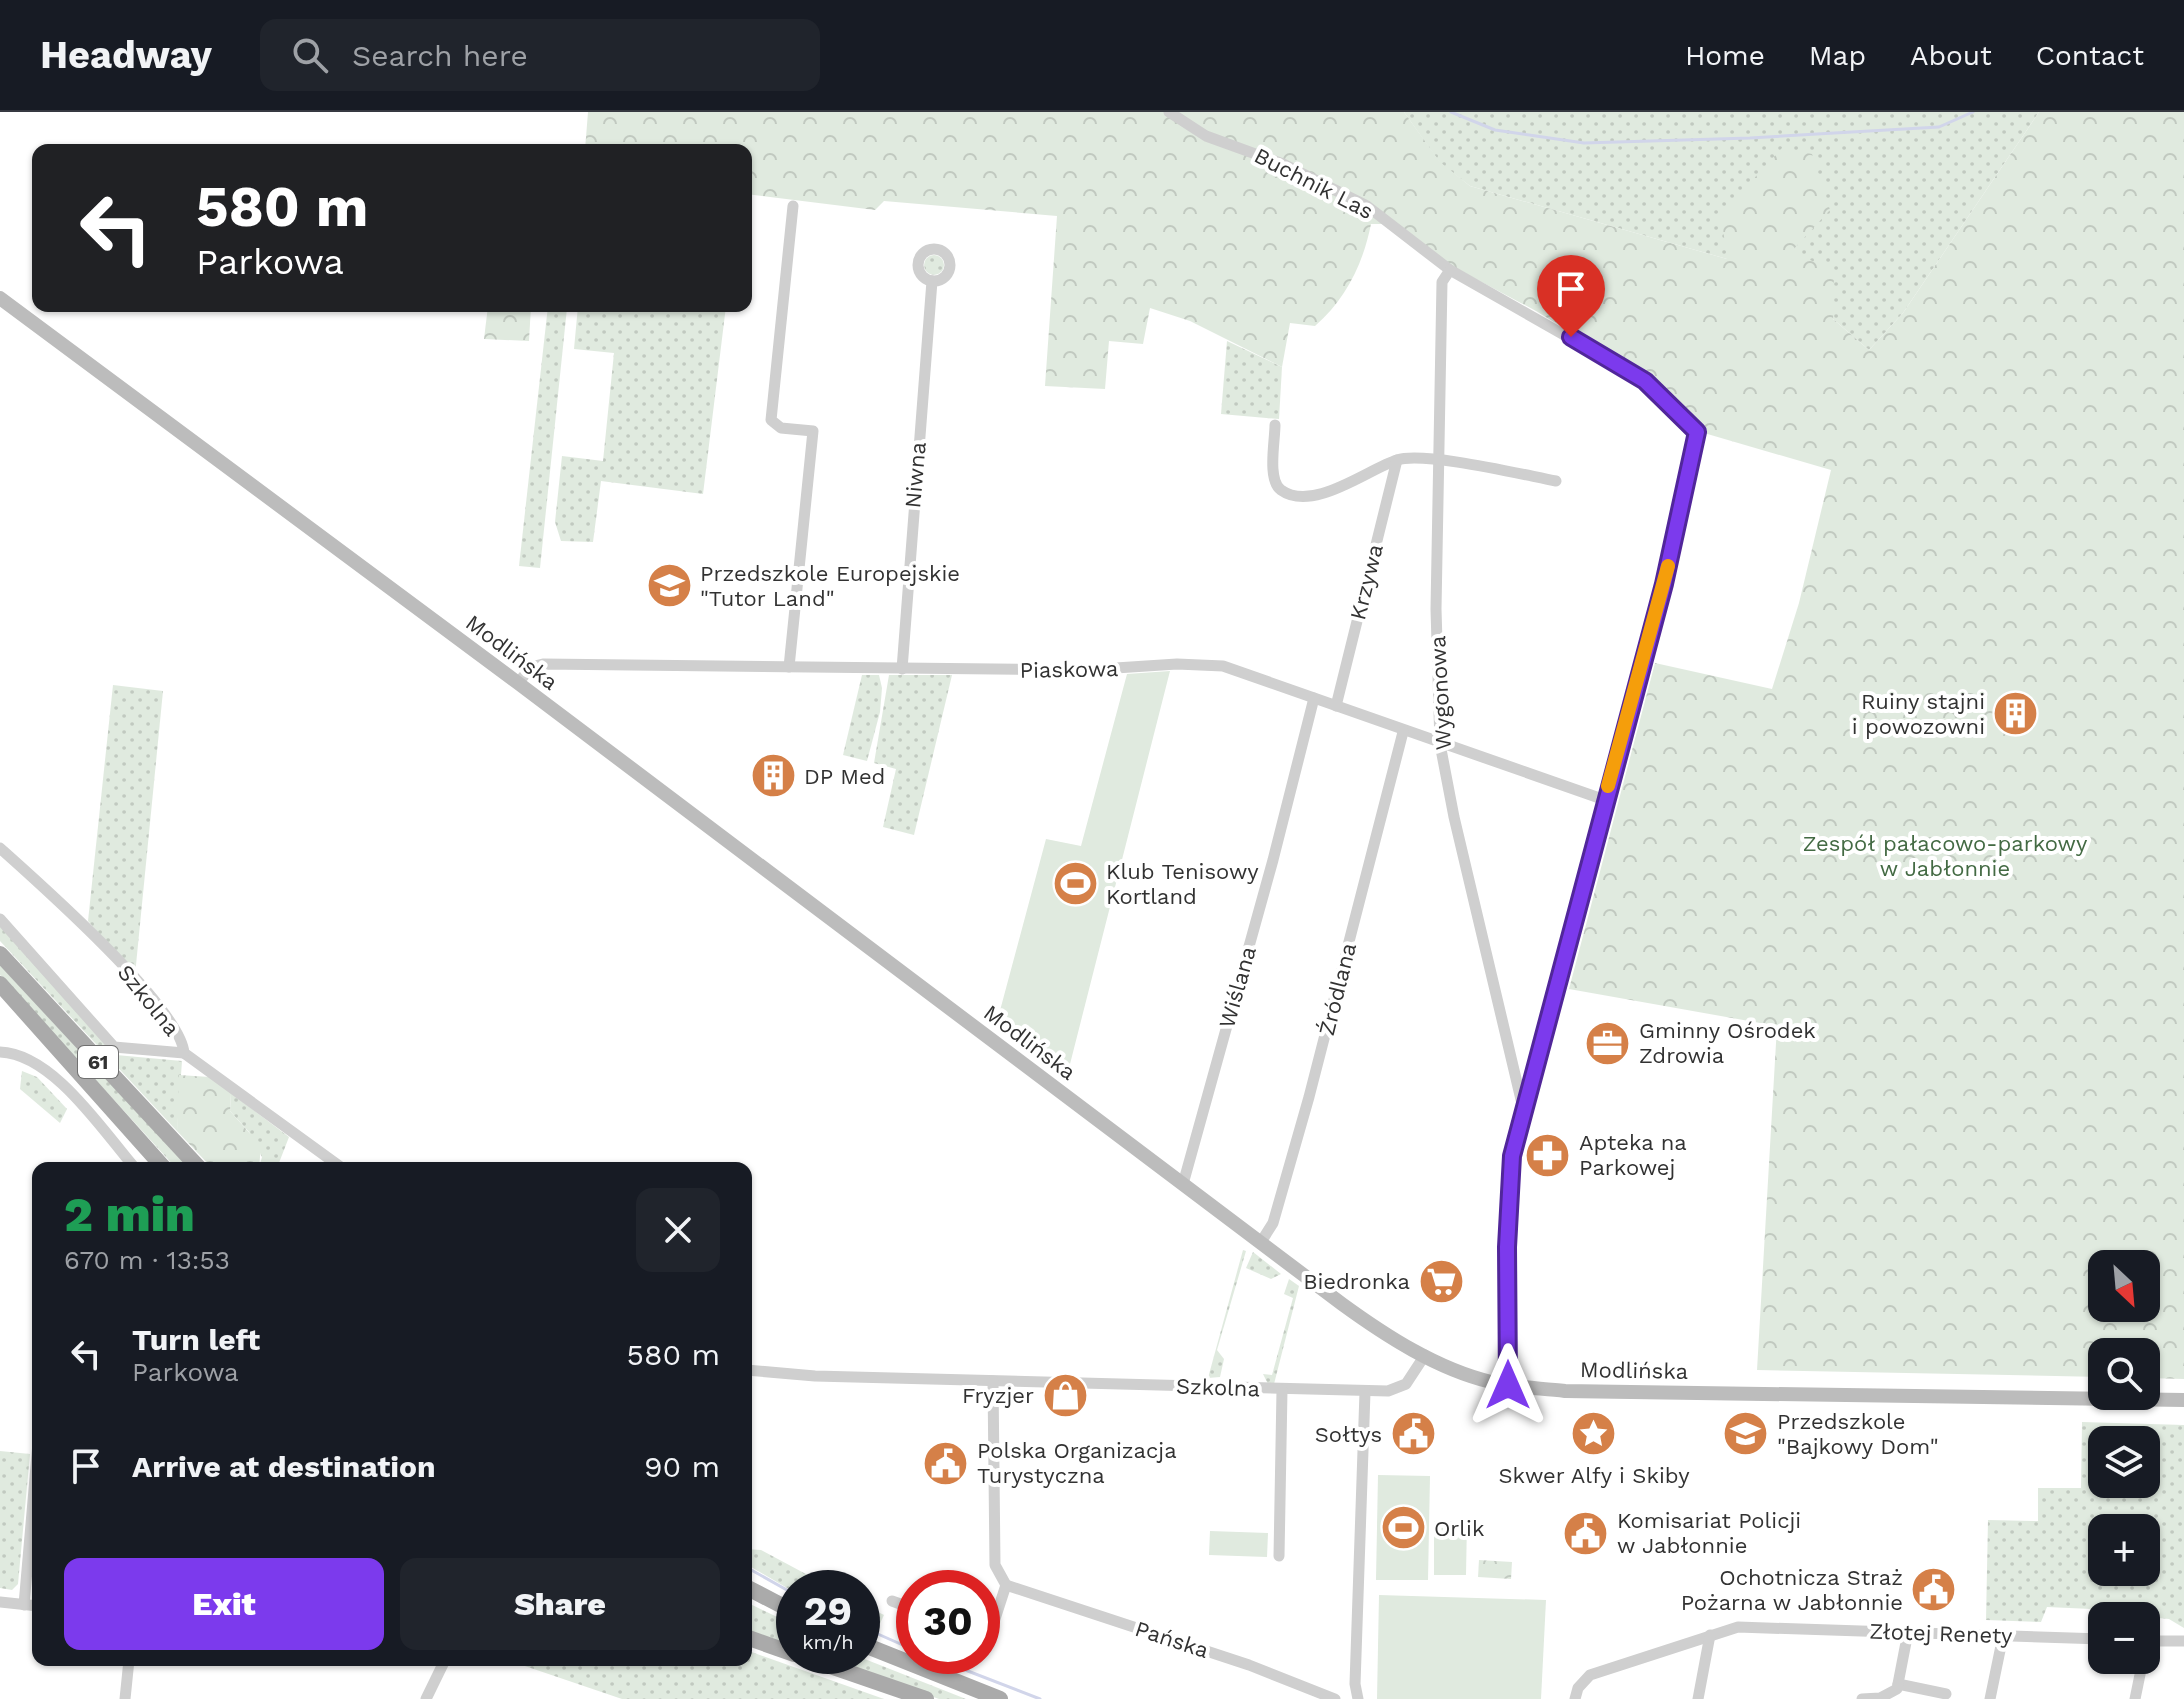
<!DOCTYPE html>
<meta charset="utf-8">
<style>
body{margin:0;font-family:"Work Sans",sans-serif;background:#20242c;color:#f1f3f6;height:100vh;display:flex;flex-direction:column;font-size:30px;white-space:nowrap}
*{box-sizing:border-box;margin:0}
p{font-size:26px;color:#9ea1a6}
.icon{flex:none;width:44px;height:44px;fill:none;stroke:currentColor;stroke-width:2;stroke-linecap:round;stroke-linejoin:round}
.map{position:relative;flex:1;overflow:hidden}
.drawer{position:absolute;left:32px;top:1050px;width:720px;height:504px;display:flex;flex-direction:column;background:#171b24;border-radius:16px;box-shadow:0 2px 6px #0004}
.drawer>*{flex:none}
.top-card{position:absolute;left:32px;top:32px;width:720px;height:168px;border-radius:16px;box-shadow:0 2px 6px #0004;background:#202124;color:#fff;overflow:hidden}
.needle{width:52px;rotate:154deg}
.fabs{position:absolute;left:2088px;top:1138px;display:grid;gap:16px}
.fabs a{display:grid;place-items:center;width:72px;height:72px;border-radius:16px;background:#171b24;box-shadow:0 2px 6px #0004;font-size:40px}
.speed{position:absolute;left:776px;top:1458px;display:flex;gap:16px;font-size:40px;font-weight:700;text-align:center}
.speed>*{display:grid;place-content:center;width:104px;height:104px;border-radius:50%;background:#171b24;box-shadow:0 2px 6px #0004;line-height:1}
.speed small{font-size:20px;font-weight:400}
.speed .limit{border:12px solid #d22;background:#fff;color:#111}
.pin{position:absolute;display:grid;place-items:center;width:68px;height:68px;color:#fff;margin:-82px -34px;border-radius:50% 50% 50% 0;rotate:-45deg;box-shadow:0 0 8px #0007}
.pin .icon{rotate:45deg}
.me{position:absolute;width:88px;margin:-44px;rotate:0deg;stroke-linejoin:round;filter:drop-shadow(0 0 6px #0008)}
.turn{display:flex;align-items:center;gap:28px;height:168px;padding:0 32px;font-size:36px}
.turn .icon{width:104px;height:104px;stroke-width:2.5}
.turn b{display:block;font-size:56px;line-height:68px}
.round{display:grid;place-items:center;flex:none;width:84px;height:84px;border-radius:16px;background:#20242c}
.headline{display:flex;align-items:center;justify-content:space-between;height:136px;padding:0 32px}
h1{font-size:48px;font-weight:800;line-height:60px;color:#1e9e55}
.action{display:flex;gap:16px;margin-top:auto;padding:16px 32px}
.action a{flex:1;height:92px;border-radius:16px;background:#7c3aed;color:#fff;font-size:32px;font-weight:800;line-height:92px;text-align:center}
.action a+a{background:#20242c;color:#f1f3f6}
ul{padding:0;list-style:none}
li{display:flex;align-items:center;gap:24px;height:112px;padding:0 32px}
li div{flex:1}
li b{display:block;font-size:30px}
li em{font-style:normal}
header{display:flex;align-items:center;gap:48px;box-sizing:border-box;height:112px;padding:0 40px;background:#171b24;border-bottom:2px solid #363941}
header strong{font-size:38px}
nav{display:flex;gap:44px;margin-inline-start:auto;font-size:28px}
.search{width:560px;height:72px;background:#20242c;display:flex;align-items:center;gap:20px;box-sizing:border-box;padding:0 28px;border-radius:16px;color:#9ea1a6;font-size:30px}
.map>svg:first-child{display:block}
</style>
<header>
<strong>Headway</strong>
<div class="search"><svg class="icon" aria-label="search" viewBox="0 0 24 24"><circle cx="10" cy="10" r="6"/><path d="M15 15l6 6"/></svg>Search here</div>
<nav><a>Home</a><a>Map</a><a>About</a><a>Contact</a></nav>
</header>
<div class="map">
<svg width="2184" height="1587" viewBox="0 0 2184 1587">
<defs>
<pattern id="grass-dots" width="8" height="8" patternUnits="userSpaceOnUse" patternTransform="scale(2)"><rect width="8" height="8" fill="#e0eadf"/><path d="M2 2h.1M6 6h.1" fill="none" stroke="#c1c9c0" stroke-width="1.8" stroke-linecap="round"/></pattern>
<pattern id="forest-crowns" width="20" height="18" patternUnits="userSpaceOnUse" patternTransform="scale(2)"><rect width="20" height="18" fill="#e0eadf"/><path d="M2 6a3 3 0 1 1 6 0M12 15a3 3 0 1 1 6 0" fill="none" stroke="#c1c9c0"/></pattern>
</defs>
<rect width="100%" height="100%" fill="#fff"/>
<!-- grass -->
<g fill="url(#grass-dots)" fill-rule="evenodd">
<path d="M 1404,0 L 2039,0 L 1903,201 L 1869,238 L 1833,207 L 1727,147 L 1470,74 L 1440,51 Z"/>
<circle cx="934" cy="153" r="10"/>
<path d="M 548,194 L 567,196 L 540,456 L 519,454 Z"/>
<path d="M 578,194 L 726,194 L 703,382 L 601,369 L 593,430 L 561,429 L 555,410 L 562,344 L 603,349 L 614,241 L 574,237 Z"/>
<path d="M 1227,229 L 1282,255 L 1279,307 L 1221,302 Z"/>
<path d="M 862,563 L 879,563 L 882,576 L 880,600 L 867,649 L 843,643 Z"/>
<path d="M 889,563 L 952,563 L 914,723 L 883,715 L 896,657 L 874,651 Z"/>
<path d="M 113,573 L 163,579 L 135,863 L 88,809 Z"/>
<path d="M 0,814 L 116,943 L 182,949 L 177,1019 L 0,829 Z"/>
<path d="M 0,853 L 189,1056 L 176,1056 L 0,863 Z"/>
<path d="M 22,959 L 37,965 L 67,997 L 60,1011 L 20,977 Z"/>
<path d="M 231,981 L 289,1025 L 277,1056 L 259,1056 L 262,1045 L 249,1020 L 230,999 Z"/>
<path d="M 1243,1138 L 1246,1139 L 1217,1238 L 1224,1247 L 1220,1265 L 1208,1266 Z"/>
<path d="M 1253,1140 L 1281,1162 L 1271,1167 L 1246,1156 Z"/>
<path d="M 1289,1167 L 1299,1174 L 1274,1272 L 1268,1272 L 1263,1262 L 1272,1263 L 1293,1186 L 1284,1182 Z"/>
<path d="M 2082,1310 L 2184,1313 L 2184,1516 L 2169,1507 L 2138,1504 L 2136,1499 L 2047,1495 L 2041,1510 L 1986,1508 L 1988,1408 L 2038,1409 L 2038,1376 L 2081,1376 ZM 2102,1328 L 2146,1328 L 2146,1372 L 2102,1372 ZM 2102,1416 L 2146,1416 L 2146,1460 L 2102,1460 Z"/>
<path d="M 0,1339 L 30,1342 L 18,1472 L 12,1478 L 0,1476 Z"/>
<path d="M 746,1437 L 761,1438 L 832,1476 L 794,1476 L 794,1480 L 746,1452 Z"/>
<path d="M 746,1490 L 794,1513 L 794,1536 L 746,1518 Z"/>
<path d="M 862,1492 L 884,1503 L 876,1520 L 862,1513 Z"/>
<path d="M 746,1538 L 884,1587 L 622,1587 L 507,1548 L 746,1548 Z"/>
<path d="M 816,1544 L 857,1544 L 966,1587 L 939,1587 Z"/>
</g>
<!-- forest -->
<g fill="url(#forest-crowns)" fill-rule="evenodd">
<path d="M 588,0 L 1404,0 L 1440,50 L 1470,74 L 1727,147 L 1721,102 L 1782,36 L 1812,42 L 1830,98 L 1791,140 L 1834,158 L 1833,207 L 1869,238 L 1903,201 L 2039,0 L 2184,0 L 2184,1267 L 2146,1266 L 2146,1240 L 2102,1240 L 2102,1265 L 1757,1258 L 1777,914 L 1569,877 L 1655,551 L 1772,577 L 1799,491 L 1831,358 L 1704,321 L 1647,267 L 1536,199 L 1446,151 L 1396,112 L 1371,112 C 1363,152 1346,187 1315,214 L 1290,211 L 1282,255 L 1190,209 L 1150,196 L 1143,232 L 1109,229 L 1105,277 L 1045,274 L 1057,104 L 884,89 L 875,98 L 746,82 L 746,38 L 585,38 ZM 2102,1152 L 2146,1152 L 2146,1196 L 2102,1196 Z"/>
<path d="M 488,194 L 531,194 L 529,229 L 484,227 Z"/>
<path d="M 179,963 L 210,965 L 231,981 L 230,999 L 261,1034 L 259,1056 L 212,1056 L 177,1019 Z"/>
<path d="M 1479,1448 L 1512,1450 L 1511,1467 L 1478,1465 Z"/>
</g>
<!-- pitch -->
<g fill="#e0eadf">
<path d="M 1170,559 L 1069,956 L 998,906 L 1046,727 L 1081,734 L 1127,562 Z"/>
<path d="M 1378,1363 L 1430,1364 L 1428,1468 L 1376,1468 Z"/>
<path d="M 1434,1409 L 1467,1409 L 1466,1463 L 1434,1463 Z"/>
<path d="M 1210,1419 L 1268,1421 L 1267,1445 L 1209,1443 Z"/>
<path d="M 1379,1483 L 1546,1488 L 1541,1587 L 1377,1587 Z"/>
</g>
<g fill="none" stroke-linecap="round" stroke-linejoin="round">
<!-- stream -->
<g stroke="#d1d5ea" stroke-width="3">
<path d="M 1451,0 L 1495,18 L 1584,31 L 1750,26 L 1939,15 L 1973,0"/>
<path d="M 746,1455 L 794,1482"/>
<path d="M 862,1515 L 914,1538"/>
<path d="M 929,1544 L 1040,1587"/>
</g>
<!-- street -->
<g stroke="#cfcfcf" stroke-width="11">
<path d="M 1169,0 L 1206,24 L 1283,52 L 1367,94 L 1450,158 L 1645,269 L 1697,320 L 1664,472 L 1512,1044 L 1507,1135 L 1508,1273"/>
<circle cx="934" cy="153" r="16"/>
<path d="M 1450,158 L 1442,170 L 1436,497 L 1440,632 L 1454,705 L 1523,996"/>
<path d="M 1275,313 C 1275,329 1267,368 1281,378 C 1313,401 1368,357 1397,348 C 1424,339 1524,363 1556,369"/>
<path d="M 789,555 L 813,319 L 781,316 L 771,308 L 793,94"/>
<path d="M 902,557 L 932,169"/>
<path d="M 518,571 L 531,555 L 543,552 L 1085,558 L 1177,552 L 1223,554 L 1605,688"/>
<path d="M 1336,594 L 1397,348"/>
<path d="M 0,736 C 38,770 181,896 184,941 L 342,1056"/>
<path d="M 0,807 L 114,935 L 184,941"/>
<path d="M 0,940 C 53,942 102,1018 135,1056"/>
<path d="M 1183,1072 L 1273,748 L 1314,586"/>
<path d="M 1261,1130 L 1273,1111 L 1309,985 L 1403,620"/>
<path d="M 746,1258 L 815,1264 L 1388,1279 L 1406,1272 L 1425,1243"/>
<path d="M 993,1269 L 995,1453 L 1006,1473 L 1249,1553 L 1335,1587"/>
<path d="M 1279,1444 L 1282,1278"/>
<path d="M 892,1489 L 914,1497"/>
<path d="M 0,1490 L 38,1494"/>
<path d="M 24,1493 L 38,1331"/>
<path d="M 982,1522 L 992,1516 L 1006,1473"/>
<path d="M 2146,1529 L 2184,1529"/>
<path d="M 1898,1572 L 1946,1582"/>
<path d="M 125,1587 L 129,1548"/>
<path d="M 426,1587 L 445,1548"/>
<path d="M 1358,1587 L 1355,1572 L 1365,1280"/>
<path d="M 1575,1587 L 1578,1576 L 1590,1563 L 1738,1515 L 2102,1527"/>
<path d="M 1698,1587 L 1710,1523"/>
<path d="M 1862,1587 L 1880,1586 L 1897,1577 L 1908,1520"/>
<path d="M 1990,1587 L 2003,1524"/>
<path d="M 2135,1587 L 2143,1548"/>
</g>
<!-- secondary -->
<path stroke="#bcbcbc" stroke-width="14" d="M 0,186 L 518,571 L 1342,1192 C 1386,1224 1437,1257 1491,1270 C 1515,1276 1541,1276 1565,1279 L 2184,1288"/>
<!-- primary -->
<g stroke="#aaa" stroke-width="16">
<path d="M 0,842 L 199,1056"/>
<path d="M 0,872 L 164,1056"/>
<path d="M 746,1475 L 794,1500"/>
<path d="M 746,1525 L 794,1542"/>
<path d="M 862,1532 L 1000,1587"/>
<path d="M 801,1544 L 926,1587"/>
</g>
</g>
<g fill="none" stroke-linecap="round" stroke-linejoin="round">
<defs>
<path id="route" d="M 1508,1273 L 1507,1135 L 1512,1044 L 1664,472 L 1697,320 L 1645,269 L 1571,225"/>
</defs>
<!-- route casing -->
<use href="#route" stroke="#51269a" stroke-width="20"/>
<!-- route -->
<use href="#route" stroke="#7c3aed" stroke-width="14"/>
<!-- slow -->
<path stroke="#f59e0b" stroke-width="14" d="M 1608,674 L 1668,454"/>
</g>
<!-- icons -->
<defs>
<symbol id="school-disc" viewBox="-11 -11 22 22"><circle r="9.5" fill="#d58048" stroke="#fff"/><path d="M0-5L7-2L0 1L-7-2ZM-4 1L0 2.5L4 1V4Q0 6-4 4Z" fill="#fff"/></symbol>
<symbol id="building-disc" viewBox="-11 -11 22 22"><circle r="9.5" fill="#d58048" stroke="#fff"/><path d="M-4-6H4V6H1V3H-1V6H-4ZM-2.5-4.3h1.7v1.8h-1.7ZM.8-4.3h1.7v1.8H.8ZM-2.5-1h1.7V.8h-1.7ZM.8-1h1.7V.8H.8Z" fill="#fff"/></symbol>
<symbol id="stadium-disc" viewBox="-11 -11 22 22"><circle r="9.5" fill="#d58048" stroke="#fff"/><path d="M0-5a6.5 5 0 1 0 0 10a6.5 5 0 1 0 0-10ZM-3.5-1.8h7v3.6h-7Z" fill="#fff"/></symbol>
<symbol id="office-disc" viewBox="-11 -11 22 22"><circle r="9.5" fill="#d58048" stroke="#fff"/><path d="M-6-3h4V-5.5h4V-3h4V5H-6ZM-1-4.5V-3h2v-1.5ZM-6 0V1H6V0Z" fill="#fff"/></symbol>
<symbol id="pharmacy-disc" viewBox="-11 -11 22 22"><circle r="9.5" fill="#d58048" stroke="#fff"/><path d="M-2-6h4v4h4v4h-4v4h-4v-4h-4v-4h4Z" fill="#fff"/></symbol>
<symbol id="supermarket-disc" viewBox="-11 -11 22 22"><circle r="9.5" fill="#d58048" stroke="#fff"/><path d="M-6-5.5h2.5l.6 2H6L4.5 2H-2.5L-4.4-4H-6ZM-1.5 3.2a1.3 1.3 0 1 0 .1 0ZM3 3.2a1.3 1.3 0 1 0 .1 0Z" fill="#fff"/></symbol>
<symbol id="shop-disc" viewBox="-11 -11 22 22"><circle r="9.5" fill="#d58048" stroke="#fff"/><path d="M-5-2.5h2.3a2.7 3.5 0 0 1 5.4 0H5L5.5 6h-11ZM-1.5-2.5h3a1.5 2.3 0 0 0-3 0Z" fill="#fff"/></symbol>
<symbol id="civic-disc" viewBox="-11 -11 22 22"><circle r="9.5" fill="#d58048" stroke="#fff"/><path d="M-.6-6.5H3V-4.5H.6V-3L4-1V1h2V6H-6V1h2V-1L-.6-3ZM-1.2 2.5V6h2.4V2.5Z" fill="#fff"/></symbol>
<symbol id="sight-disc" viewBox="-11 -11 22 22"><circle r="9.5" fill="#d58048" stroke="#fff"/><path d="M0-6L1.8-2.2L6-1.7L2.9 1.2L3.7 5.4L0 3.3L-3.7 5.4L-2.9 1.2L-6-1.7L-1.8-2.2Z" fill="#fff"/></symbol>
</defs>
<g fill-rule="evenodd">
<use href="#school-disc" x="644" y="448" width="51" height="51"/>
<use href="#building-disc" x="1990" y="576" width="51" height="51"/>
<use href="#building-disc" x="748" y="638" width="51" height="51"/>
<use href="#stadium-disc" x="1050" y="746" width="51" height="51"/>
<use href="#office-disc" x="1582" y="906" width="51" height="51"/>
<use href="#pharmacy-disc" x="1522" y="1018" width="51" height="51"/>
<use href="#supermarket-disc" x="1416" y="1144" width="51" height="51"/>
<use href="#shop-disc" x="1040" y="1258" width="51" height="51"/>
<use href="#civic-disc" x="1388" y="1296" width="51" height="51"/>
<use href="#sight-disc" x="1568" y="1296" width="51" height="51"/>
<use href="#school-disc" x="1720" y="1296" width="51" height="51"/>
<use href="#civic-disc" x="920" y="1326" width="51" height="51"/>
<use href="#stadium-disc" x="1378" y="1390" width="51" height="51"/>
<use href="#civic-disc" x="1560" y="1396" width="51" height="51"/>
<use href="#civic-disc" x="1908" y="1452" width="51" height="51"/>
</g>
<g text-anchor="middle" stroke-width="8" stroke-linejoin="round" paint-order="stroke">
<!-- shield labels -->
<rect fill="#fff" stroke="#707070" stroke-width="2" x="78" y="934" width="40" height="32" rx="6"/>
<g font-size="20" font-weight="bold" fill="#323232">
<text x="98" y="957">61</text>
</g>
<!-- street labels -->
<g font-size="22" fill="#323232" stroke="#fff">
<text transform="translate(1314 71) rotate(27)" y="8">Buchnik Las</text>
<text transform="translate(915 363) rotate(-85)" y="8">Niwna</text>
<text transform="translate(1366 470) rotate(-76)" y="8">Krzywa</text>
<text transform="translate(512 540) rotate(37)" y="8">Modlińska</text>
<text transform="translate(1069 557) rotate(-1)" y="8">Piaskowa</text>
<text transform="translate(1440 581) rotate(-93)" y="8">Wygonowa</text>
<text transform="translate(1237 875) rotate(-74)" y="8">Wiślana</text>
<text transform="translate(1337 877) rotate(-76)" y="8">Źródlana</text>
<text transform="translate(149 888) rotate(51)" y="8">Szkolna</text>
<text transform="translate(1030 930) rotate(37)" y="8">Modlińska</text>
<text transform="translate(1634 1258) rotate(1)" y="8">Modlińska</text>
<text transform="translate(1218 1275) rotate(2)" y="8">Szkolna</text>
<text transform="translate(1941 1521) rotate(2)" y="8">Złotej Renety</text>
<text transform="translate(1172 1527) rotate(18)" y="8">Pańska</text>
</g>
<!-- poi labels -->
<g font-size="22" fill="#323232" stroke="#fff" text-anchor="start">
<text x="700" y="469">Przedszkole Europejskie<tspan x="700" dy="25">"Tutor Land"</tspan></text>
<text x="1985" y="597" text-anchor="end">Ruiny stajni<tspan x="1985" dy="25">i powozowni</tspan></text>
<text x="804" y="672">DP Med</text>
<text x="1106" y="767">Klub Tenisowy<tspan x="1106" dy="25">Kortland</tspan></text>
<text x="1639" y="926">Gminny Ośrodek<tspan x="1639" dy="25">Zdrowia</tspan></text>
<text x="1579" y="1038">Apteka na<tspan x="1579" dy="25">Parkowej</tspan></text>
<text x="1410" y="1177" text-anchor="end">Biedronka</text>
<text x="1034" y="1291" text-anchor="end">Fryzjer</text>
<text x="1777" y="1317">Przedszkole<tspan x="1777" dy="25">"Bajkowy Dom"</tspan></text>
<text x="1382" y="1330" text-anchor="end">Sołtys</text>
<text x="977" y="1346">Polska Organizacja<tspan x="977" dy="25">Turystyczna</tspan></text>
<text x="1594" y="1371" text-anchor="middle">Skwer Alfy i Skiby</text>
<text x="1617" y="1416">Komisariat Policji<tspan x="1617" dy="25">w Jabłonnie</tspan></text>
<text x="1434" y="1424">Orlik</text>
<text x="1903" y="1473" text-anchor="end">Ochotnicza Straż<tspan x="1903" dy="25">Pożarna w Jabłonnie</tspan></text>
</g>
<!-- park labels -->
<g font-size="22" fill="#436a43" stroke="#fff">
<text x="1945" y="739">Zespół pałacowo-parkowy<tspan x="1945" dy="25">w Jabłonnie</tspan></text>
</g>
</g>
</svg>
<div class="fabs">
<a><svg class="needle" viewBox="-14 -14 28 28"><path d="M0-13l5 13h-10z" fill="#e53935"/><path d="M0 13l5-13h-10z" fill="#9ea1a6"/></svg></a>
<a><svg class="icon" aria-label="search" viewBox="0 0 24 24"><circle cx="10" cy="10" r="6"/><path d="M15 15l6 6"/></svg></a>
<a><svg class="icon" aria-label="layers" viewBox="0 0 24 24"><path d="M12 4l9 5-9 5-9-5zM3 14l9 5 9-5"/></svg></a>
<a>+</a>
<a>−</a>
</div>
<div class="speed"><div>29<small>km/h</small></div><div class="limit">30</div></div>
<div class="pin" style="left:1571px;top:225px;background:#d93025"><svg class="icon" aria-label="arrive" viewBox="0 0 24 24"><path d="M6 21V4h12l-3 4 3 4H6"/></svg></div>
<svg class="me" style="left:1508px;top:1273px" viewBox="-20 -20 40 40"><path d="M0-17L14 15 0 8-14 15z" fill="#7c3aed" stroke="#fff" stroke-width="4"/></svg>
<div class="top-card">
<div class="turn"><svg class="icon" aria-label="left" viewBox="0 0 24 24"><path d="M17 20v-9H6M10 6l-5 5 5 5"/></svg><div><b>580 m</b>Parkowa</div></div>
</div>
<section class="drawer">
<div class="headline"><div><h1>2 min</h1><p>670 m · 13:53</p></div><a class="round"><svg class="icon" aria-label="close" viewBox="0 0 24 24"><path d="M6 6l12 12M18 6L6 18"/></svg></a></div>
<ul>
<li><svg class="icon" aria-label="left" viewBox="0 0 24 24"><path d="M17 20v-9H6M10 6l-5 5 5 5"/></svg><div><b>Turn left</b><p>Parkowa</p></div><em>580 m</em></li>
<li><svg class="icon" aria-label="arrive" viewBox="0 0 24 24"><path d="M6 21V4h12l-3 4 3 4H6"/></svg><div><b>Arrive at destination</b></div><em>90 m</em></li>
</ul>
<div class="action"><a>Exit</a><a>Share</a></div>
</section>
</div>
